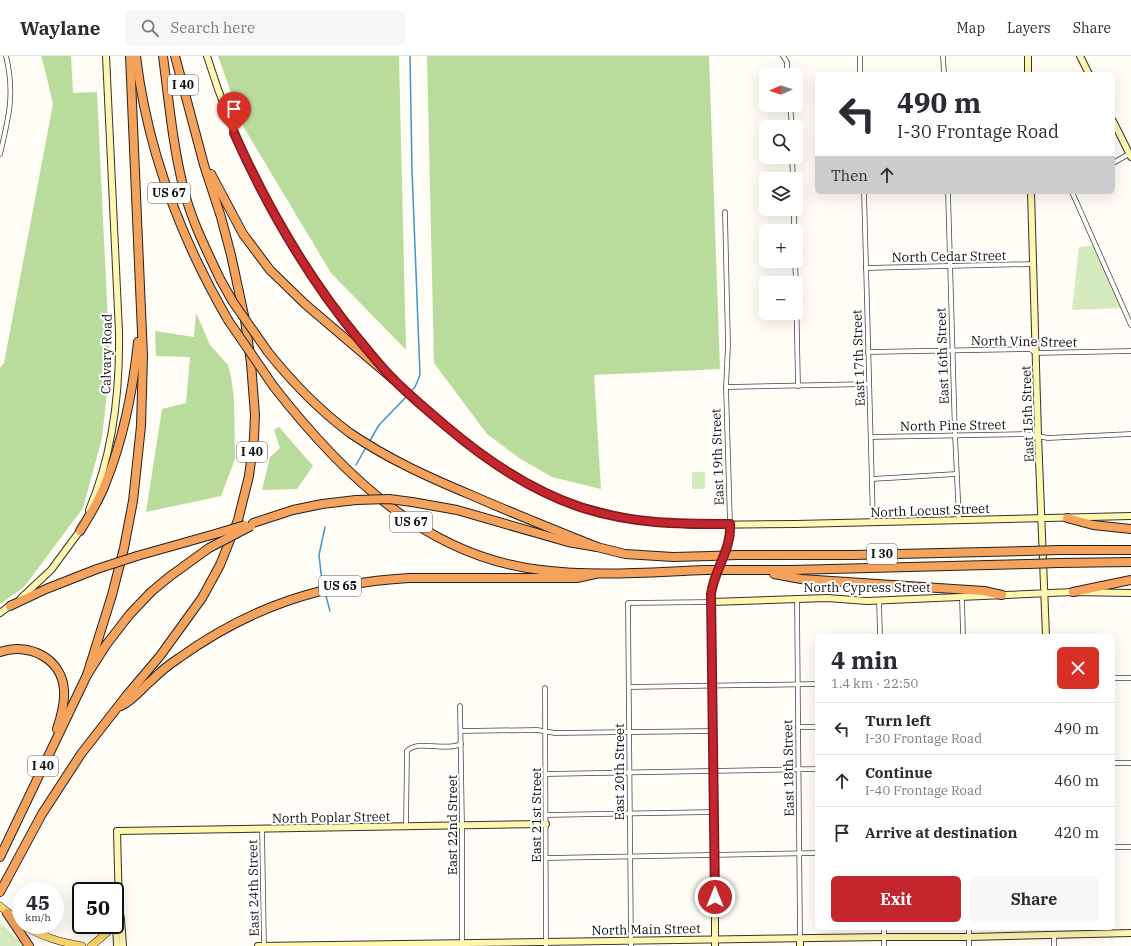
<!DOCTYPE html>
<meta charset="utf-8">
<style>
body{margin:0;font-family:"IBM Plex Serif",serif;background:#f7f7f7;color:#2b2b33;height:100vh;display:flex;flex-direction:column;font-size:15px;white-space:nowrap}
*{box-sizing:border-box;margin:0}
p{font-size:13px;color:#7c7c81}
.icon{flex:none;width:22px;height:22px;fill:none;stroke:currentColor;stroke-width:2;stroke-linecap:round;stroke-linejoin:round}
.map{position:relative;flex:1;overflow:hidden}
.sheet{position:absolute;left:815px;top:578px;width:300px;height:296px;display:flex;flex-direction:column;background:#fff;border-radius:6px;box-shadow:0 4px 16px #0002}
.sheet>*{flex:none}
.hud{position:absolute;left:815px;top:16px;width:300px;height:122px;border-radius:6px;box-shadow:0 4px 16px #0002;background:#fff;color:#2b2b33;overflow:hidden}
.needle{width:26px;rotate:267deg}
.buttons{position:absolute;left:759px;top:12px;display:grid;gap:8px}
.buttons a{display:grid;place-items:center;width:44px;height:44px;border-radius:6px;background:#fff;box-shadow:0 4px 16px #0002;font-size:20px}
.speed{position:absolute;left:12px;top:826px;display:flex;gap:8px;font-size:20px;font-weight:700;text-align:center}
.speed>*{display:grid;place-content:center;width:52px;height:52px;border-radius:50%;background:#fff;box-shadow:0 4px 16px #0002;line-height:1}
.speed small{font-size:10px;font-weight:400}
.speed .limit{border:2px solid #111;border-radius:6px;background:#fff;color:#111}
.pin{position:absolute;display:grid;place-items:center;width:34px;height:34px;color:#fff;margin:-41px -17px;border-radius:50% 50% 50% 0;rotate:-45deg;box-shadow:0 0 4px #0007}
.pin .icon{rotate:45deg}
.me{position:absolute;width:44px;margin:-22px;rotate:0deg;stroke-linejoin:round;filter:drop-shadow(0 0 3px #0008)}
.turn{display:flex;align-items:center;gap:14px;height:84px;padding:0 16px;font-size:18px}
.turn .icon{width:52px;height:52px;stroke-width:2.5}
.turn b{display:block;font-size:28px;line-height:34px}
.then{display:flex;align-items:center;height:38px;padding:0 16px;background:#0003;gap:8px;font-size:15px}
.round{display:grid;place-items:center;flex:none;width:42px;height:42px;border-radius:6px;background:#f7f7f7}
.overview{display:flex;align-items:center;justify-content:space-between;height:68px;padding:0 16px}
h1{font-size:24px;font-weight:700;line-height:30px}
.action{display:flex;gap:8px;margin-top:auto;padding:8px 16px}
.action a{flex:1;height:46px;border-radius:6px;background:#c4262e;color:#fff;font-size:16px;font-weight:700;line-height:46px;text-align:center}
.action a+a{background:#f7f7f7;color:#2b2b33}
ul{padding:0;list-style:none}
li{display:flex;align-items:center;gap:12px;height:52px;padding:0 16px;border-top:1px solid #e1e1e2}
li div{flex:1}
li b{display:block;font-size:15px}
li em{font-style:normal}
header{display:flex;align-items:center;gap:24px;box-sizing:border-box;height:56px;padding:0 20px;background:#fff;border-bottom:1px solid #e1e1e2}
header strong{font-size:19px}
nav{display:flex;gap:22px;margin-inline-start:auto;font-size:14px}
.search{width:280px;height:36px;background:#f7f7f7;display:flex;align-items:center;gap:10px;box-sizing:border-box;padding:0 14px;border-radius:6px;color:#7c7c81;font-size:15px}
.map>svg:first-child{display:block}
</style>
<header>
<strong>Waylane</strong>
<div class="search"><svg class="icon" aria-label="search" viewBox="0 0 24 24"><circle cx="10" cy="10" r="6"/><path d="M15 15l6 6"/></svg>Search here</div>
<nav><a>Map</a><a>Layers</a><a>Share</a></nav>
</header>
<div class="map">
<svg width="1131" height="890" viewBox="0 0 1131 890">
<rect width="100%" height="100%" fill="#fffdf5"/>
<!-- green -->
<g fill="#d5ebbd">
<path d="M 1095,189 L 1123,252 L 1072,254 L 1079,191 Z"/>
<rect x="692" y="416" width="13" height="17"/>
<path d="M 1,867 L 24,890 L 0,890 L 0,870 Z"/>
</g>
<!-- forest -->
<g fill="#b9dc9c">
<path d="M 41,0 L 71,0 L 73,37 L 97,36 L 110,310 L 102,382 L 83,452 L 24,531 L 0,548 L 0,312 L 4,307 L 53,48 L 45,14 Z"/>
<path d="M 218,0 L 399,0 L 406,294 L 331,217 L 243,70 Z"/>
<path d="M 427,0 L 709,0 L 720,313 L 594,319 L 601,433 L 552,421 L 519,402 L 487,378 L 434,307 Z"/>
<path d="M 196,257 L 210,289 L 228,309 L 231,320 L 234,343 L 235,403 L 221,440 L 146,456 L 162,353 L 186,347 L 190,301 L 156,300 L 155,275 L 194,281 Z"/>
<path d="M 279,371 L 313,410 L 297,433 L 262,434 L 270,401 L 280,392 L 274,374 Z"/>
</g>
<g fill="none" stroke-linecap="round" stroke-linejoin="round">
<!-- stream -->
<g stroke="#3f96cf" stroke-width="1.5">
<path d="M 410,0 L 412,114 L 420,319 L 415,331 L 410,336"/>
<path d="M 369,386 L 379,369 L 408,339"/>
<path d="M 356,409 L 366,391"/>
<path d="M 322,526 L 319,499 L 325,471"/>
<path d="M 326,540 L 330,555"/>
</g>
<defs>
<g id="street">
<path d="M 783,0 L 787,6 L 787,19"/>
<path d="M 860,0 L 860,18"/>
<path d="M 943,0 L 944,18"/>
<path d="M 790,49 L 792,71"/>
<path d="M 0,98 C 9,61 15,37 6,0"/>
<path d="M 792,101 L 793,123"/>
<path d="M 1113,107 L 1129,98"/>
<path d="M 864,136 L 873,467"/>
<path d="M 948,136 L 955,379 L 959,463"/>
<path d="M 1072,136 L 1131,269"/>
<path d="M 794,153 L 794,175"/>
<path d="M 725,156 L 728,289 L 726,331 L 730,468"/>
<path d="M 795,205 L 796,227"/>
<path d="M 866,212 L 1033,208"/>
<path d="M 796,228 L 798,330"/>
<path d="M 868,296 L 1026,293 L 1030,293 L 1036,297 L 1131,295"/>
<path d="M 726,331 L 869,328"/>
<path d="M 871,381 L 1026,378 L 1048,382 L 1131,378"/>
<path d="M 872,423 L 956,418"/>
<path d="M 962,541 L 963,580"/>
<path d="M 797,542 L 800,882"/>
<path d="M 879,544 L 880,580"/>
<path d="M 1113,622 L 1131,622"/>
<path d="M 629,631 L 817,628"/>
<path d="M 545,632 L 546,890"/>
<path d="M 460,650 L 462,769 L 462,887"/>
<path d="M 798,671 L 817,671"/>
<path d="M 461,675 L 537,674 L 555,677 L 713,675"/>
<path d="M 1113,707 L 1131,707"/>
<path d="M 546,718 L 817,713"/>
<path d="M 546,759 L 714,756"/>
<path d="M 406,770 L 407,695 C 419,683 445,696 461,688"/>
<path d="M 262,773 L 264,890"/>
<path d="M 1113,791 L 1131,791"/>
<path d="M 546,802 L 817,797"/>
<path d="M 884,872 L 884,890"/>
<path d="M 969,872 L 969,890"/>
<path d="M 1054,878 L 1054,890"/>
<path d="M 631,890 L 628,547 L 711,546"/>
</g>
<g id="secondary">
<path d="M 207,0 C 242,113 300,217 379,307"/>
<path d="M 1028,0 L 1028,18"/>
<path d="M 1080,0 L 1089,18"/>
<path d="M 1113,65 L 1131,101"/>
<path d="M 1031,136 L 1038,379 L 1046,580"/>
<path d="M 391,321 L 419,348 L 468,389 L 509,417 L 537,433 L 562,444 L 582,451 L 625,462 L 643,465 L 694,469 L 796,468 L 1131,460"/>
<path d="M 89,454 C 113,398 120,337 119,276 L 106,0"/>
<path d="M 21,542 L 51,514 L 82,472"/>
<path d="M 711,546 L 827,542 L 867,545 L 1073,536 L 1131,537"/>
<path d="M 0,557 L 12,548"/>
<path d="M 116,864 L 117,890"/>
<path d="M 800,882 L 800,890"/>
<path d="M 123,890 L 121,863 L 119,853 L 117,775 L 546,768"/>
<path d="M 258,890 L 884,881 L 969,881 L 1131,877"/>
<path d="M 715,890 L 715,808 L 711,538 C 714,514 732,493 730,468"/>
</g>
<g id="primary">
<path d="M 0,850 L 21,867"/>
<path d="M 115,864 L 116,859"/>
<path d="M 23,869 C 41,881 61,886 82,890"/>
<path d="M 91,890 C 99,883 107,878 114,869"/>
</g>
<g id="highway">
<path d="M 136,0 C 147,93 181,183 228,264"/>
<path d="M 163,0 C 169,46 173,93 185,138 C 193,168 207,195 220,223"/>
<path d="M 211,118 L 243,178 L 270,214 L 305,248 L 393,323"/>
<path d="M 268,296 C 292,326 319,354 350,377 C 388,403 428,421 471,439 C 512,457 555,474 597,491"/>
<path d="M 274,331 C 342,418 426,501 541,514 C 596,521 651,516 705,514"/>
<path d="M 412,446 L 457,454 L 568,486 L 597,491 L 625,498 L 673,501 L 710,500"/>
<path d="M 1067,462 L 1093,469 L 1131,473"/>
<path d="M 253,467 L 293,454 L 322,448 L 356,444"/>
<path d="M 80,475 C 90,459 100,443 106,426 C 124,381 133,334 138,286"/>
<path d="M 1058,494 L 1131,494"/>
<path d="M 737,499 L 853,499 L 1027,495"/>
<path d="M 137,500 L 215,478"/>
<path d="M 1058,507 L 1131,506"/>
<path d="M 731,514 L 791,514 L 1029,508"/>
<path d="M 774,518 L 801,523 L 984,535 L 1002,539"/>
<path d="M 1073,536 L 1131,524"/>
<path d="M 10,550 L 46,533 L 97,513"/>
<path d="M 0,596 C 28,586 62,602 64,634 C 65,647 61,661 57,673"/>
<path d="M 87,619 L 112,539 L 124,492 L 133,445 L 141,370 L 143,300 L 130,0"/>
<path d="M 121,650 C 135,643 141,633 153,623 C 161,615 170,608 179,602 C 250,551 322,527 409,522 L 577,522 L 595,518"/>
<path d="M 0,801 L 87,619 L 106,589 L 130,558 L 151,536 L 169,521 L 209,492"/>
<path d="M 0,836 L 42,758 L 81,698 L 127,639 L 160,600 L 202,542 L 220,509 L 238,464 L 249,420 L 254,382 L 255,359 L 251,307 L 245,264 L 231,199 L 221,161 L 204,109 L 175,0"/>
<path d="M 7,857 L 29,890"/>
</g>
</defs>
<!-- street casing -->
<use href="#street" stroke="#444" stroke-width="5.5"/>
<!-- secondary casing -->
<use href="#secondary" stroke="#333" stroke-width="8"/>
<!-- primary casing -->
<use href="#primary" stroke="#222" stroke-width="8"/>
<!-- highway casing -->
<use href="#highway" stroke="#222" stroke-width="10"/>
<!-- street -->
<use href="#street" stroke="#fff" stroke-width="4"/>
<!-- secondary -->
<use href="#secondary" stroke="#fff6b0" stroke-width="6"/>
<!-- primary -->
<use href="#primary" stroke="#f9d66b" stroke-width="7"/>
<!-- highway -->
<use href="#highway" stroke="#f5a25d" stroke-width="8"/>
<defs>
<g id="highway-bridge">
<path d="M 220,223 L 233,246 L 268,296"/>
<path d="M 228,264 L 274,331"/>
<path d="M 356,444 L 389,443 L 412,446"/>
<path d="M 215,478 L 245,469"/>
<path d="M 209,492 L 251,470"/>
<path d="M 1027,495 L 1058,494"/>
<path d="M 710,500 L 737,499"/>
<path d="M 1029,508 L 1058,507"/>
<path d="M 97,513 L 137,500"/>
<path d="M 705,514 L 731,514"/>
</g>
</defs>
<!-- highway-bridge casing -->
<use href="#highway-bridge" stroke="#222" stroke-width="10" stroke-linecap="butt"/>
<!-- highway-bridge -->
<use href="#highway-bridge" stroke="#f5a25d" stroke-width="8"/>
</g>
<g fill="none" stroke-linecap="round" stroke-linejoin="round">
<defs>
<path id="route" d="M 234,77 C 267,151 308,222 360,285 C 371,298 382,312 393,323 C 410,340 428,355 447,371 C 487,405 531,435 583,452 C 634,468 677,468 730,468 C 732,493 714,514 711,538 L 715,841"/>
</defs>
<!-- route casing -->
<use href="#route" stroke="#7f191e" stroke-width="10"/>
<!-- route -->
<use href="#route" stroke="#c4262e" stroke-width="7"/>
</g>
<g text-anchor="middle" stroke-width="4" stroke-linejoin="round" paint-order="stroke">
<!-- shield labels -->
<g fill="#fff" stroke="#585858" stroke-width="1">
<rect x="168" y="19" width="30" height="20" rx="3"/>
<rect x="148" y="127" width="42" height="20" rx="3"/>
<rect x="237" y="386" width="30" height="20" rx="3"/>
<rect x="390" y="456" width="42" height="20" rx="3"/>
<rect x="867" y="488" width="30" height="20" rx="3"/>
<rect x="319" y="520" width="42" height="20" rx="3"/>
<rect x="28" y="700" width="30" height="20" rx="3"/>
</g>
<g font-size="12" font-weight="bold" fill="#111">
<text x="183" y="33">I 40</text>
<text x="169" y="141">US 67</text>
<text x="252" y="400">I 40</text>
<text x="411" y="470">US 67</text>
<text x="882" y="502">I 30</text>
<text x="340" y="534">US 65</text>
<text x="43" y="714">I 40</text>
</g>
<!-- street labels -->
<g font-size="13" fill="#111" stroke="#fff">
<text transform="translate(949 200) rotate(-1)" y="5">North Cedar Street</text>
<text transform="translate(1024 285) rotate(1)" y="5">North Vine Street</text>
<text transform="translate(106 298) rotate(-89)" y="5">Calvary Road</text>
<text transform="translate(942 300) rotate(-92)" y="5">East 16th Street</text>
<text transform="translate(858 302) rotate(-92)" y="5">East 17th Street</text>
<text transform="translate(1027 358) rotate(-92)" y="5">East 15th Street</text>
<text transform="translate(953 369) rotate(-1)" y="5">North Pine Street</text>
<text transform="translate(717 401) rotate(-92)" y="5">East 19th Street</text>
<text transform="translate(930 454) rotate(-2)" y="5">North Locust Street</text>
<text x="867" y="536">North Cypress Street</text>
<text transform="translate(788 712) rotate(-91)" y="5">East 18th Street</text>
<text transform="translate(619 716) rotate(-90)" y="5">East 20th Street</text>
<text transform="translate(536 759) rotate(-90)" y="5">East 21st Street</text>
<text transform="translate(331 761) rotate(-1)" y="5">North Poplar Street</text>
<text transform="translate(452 769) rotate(-90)" y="5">East 22nd Street</text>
<text transform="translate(253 832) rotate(-91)" y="5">East 24th Street</text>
<text transform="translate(646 873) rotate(-1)" y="5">North Main Street</text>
</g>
</g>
</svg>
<div class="buttons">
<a><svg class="needle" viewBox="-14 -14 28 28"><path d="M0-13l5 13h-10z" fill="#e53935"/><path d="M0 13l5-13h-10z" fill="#7c7c81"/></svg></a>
<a><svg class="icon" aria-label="search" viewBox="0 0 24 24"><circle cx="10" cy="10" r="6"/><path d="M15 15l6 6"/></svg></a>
<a><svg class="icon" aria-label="layers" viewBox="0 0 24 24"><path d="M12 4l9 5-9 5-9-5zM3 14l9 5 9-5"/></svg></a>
<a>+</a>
<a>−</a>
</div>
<div class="speed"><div>45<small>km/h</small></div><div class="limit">50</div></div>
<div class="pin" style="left:234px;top:77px;background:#d93025"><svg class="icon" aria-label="arrive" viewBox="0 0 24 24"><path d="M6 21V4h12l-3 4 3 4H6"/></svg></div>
<svg class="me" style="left:715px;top:841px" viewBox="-20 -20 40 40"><circle r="17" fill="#c4262e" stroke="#fff" stroke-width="3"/><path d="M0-11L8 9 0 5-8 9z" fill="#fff"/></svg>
<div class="hud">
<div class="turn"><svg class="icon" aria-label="left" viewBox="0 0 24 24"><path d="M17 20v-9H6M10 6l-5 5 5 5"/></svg><div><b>490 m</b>I-30 Frontage Road</div></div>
<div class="then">Then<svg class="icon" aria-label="ahead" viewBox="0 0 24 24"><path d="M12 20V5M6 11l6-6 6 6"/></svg></div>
</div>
<section class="sheet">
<div class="overview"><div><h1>4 min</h1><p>1.4 km · 22:50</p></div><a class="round" style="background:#d93025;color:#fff"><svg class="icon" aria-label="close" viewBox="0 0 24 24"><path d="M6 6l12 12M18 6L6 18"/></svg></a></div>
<ul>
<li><svg class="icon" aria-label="left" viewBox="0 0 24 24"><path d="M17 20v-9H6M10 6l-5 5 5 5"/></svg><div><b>Turn left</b><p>I-30 Frontage Road</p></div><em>490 m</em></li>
<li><svg class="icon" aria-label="ahead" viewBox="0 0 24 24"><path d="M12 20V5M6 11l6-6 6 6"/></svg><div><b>Continue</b><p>I-40 Frontage Road</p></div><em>460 m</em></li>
<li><svg class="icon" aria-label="arrive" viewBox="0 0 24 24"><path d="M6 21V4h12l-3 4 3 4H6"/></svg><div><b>Arrive at destination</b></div><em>420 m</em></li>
</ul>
<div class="action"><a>Exit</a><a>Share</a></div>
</section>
</div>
